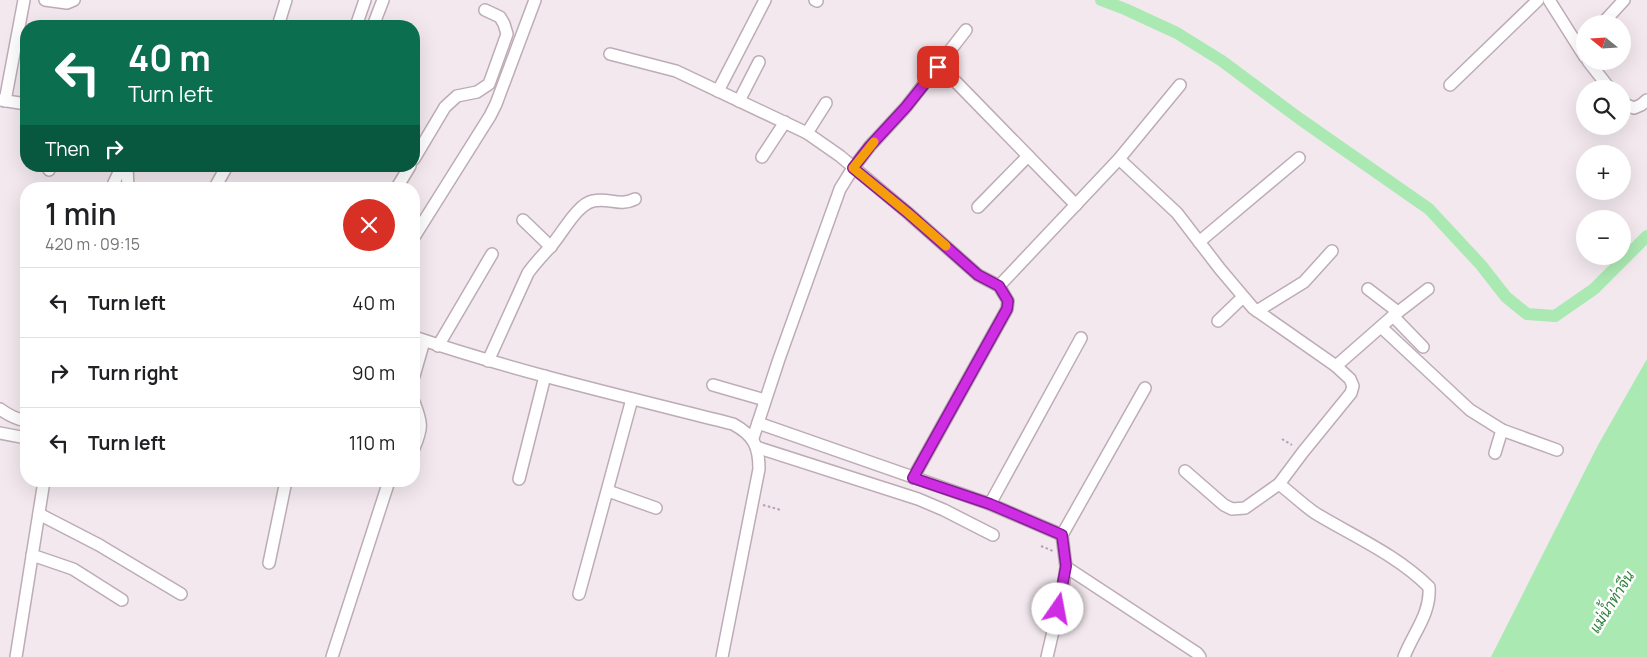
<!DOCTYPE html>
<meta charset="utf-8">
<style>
body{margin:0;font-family:Manrope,Sarabun,sans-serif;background:#f2f2f2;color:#202124;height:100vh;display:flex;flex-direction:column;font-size:19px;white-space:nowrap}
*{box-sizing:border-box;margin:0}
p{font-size:16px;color:#757577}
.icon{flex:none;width:28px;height:28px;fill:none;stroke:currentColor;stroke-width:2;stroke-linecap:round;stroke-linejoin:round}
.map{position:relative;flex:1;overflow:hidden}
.sheet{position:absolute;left:20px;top:182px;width:400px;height:305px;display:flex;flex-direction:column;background:#fff;border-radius:20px;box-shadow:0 5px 20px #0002}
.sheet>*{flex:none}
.top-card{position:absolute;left:20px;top:20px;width:400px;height:152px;border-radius:20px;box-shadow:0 5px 20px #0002;background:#0b6e4f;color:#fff;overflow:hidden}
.needle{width:32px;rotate:288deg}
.buttons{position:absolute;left:1576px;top:15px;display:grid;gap:10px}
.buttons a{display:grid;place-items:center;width:55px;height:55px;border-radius:50%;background:#fff;box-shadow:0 5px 20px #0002;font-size:25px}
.pin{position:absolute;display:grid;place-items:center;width:42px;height:42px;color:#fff;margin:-21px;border-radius:10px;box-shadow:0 2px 8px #0006}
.me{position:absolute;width:55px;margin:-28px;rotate:12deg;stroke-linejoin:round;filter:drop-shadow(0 0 4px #0008)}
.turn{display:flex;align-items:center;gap:18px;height:105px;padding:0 25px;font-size:22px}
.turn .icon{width:65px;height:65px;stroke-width:2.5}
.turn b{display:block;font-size:35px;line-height:42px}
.then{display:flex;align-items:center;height:48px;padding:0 25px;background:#0003;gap:10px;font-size:19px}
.round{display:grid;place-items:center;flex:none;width:52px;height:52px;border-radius:26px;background:#f2f2f2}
.headline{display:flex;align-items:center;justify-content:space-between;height:85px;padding:0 25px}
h1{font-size:30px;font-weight:600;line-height:38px}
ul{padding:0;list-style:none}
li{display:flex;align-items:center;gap:15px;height:70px;padding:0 25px;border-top:1px solid #e0e0e0}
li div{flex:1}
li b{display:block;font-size:19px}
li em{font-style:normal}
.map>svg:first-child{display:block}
</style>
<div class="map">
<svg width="1647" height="657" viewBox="0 0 1647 657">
<rect width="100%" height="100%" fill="#f2e8ee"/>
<!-- water -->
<path fill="#abe9b3" d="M 1647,359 L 1647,657 L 1491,657 L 1598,445 Z"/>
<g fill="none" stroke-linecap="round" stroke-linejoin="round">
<!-- canal -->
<path stroke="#abe9b3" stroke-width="12" d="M 1101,0 L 1125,9 L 1177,33 L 1222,61 L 1300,119 L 1429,209 L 1481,265 L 1506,297 L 1527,314 L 1555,316 L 1594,289 L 1647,236"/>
<defs>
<g id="minor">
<path d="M 45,0 L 67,3 L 74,0"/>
<path d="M 815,0 L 817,1"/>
<path d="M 1549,0 L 1585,57"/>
<path d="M 1602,24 L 1624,0"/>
<path d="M 278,26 L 286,0"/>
<path d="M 356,26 L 365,0"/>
<path d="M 373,26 L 383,0"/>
<path d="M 610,54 L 676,71 L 807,133 L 840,156 L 908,213 L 978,275 L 999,286 L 1008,301 L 1007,309 L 913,478"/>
<path d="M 1588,61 L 1610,89"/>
<path d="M 956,82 L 1076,205"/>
<path d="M 1450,85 L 1538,0"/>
<path d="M 718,91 L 765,0"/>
<path d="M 0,100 L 26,104"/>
<path d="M 5,101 L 24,0"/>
<path d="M 739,101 L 759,62"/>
<path d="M 1622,103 L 1634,108 L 1641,105 L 1647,100"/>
<path d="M 807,133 L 826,103"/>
<path d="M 762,157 L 785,122"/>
<path d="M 414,159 L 445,107 L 457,96 L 477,92 L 489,84 L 507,34 L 504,24 L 500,17 L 485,10"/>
<path d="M 1119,159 L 1177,213 L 1220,269 L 1253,308 L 1336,366 L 1350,379 L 1353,386 L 1351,393 L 1303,452 L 1279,484 L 1245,508 L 1232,509 L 1224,505 L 1185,471"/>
<path d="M 127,166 L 128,189"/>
<path d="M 49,170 L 50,166"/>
<path d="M 111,189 L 122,166"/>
<path d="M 214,189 L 227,166"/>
<path d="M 396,189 L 410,166"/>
<path d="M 978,207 L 1028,156"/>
<path d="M 523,220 L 551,247"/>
<path d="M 414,237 L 490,116 L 496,104 L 535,0"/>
<path d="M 1199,242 L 1299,158"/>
<path d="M 999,286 L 1119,159 L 1180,85"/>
<path d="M 1368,289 L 1398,312"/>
<path d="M 1257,311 L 1304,282 L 1332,251"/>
<path d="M 1393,316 L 1423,347"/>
<path d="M 1218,321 L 1243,297"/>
<path d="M 1381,327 L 1470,410 L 1502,430 L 1557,450"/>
<path d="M 414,337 C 518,372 626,397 733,424 C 753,435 759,445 759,469 L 722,657"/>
<path d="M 438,346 L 492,254"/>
<path d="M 488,361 L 528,273 C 535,263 543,255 551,246 C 562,234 577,204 593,201 C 608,197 619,207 635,199"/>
<path d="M 1336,366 L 1393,316 L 1428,289"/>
<path d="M 414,376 L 424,341"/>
<path d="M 713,385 L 765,400"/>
<path d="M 414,402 C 422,423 423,427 414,448"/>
<path d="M 0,409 C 8,415 16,419 26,421"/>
<path d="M 758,423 L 990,504 L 1062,535"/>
<path d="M 0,433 L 26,438"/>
<path d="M 753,438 L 779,359 L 840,189 L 853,168 L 870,146 L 906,107 L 966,30"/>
<path d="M 756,447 L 918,499 L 944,510 L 993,535"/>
<path d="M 1495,453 L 1502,430"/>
<path d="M 519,479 L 545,376"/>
<path d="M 1279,484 C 1291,493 1302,504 1315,513 C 1353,536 1397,555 1429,587 C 1431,614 1413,633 1404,657"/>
<path d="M 608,491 L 656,508"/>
<path d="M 990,504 L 1081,338"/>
<path d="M 39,514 L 99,545 L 181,594"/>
<path d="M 32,555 L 73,569 L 122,600"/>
<path d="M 269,563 L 286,481"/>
<path d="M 1066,567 L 1197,653 L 1200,657"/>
<path d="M 579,594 L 632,399"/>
<path d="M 16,657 L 44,481"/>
<path d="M 332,657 L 389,481"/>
<path d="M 1047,657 L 1062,593 L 1066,567 L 1062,535 L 1145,388"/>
</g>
</defs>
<!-- minor casing -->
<use href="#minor" stroke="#bdacb6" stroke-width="14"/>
<!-- path -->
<g stroke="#bd9eb1" stroke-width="2" stroke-dasharray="2.5 2.5" stroke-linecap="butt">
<path d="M 1282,439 L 1292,445"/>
<path d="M 763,505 L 781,510"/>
<path d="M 1041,546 L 1053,551"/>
</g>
<!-- minor -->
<use href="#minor" stroke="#fff" stroke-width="11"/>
</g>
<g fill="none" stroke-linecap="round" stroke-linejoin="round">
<defs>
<path id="route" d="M 938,67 L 906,107 L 870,146 L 853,168 L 908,213 L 978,275 L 999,286 L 1008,301 L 1007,309 L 913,478 L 990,504 L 1062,535 L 1066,566 L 1058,609"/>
</defs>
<!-- route casing -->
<use href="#route" stroke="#861d94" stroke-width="12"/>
<!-- route -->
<use href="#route" stroke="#ce2de4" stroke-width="9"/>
<!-- slow -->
<path stroke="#f59e0b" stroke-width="9" d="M 874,142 L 853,168 L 908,213 L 946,246"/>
</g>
<g text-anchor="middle" stroke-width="5" stroke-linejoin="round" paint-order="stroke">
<!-- water labels -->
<g font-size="15" font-style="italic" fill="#30813d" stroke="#fff">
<text transform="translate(1612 602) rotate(-58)" y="5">แม่น้ำท่าจีน</text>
</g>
</g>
</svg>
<div class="buttons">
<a><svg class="needle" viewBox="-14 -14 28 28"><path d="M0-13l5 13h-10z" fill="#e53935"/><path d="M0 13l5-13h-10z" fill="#757577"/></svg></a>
<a><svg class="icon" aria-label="search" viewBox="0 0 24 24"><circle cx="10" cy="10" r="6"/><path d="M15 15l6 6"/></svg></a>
<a>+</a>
<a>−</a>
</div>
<div class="pin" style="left:938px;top:67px;background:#d93025"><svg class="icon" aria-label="arrive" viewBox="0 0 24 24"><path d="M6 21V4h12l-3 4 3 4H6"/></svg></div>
<svg class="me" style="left:1058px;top:609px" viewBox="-20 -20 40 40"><circle r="19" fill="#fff"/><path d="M0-13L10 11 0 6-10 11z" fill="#ce2de4"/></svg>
<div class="top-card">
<div class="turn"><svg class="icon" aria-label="left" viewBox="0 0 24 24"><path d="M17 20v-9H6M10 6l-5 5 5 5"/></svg><div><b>40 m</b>Turn left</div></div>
<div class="then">Then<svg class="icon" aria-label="right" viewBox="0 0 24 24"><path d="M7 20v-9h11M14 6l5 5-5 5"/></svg></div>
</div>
<section class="sheet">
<div class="headline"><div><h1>1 min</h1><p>420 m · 09:15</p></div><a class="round" style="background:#d93025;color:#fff"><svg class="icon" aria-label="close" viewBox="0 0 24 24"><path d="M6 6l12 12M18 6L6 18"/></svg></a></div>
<ul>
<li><svg class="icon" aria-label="left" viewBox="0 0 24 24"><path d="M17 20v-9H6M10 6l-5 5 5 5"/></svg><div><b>Turn left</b></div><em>40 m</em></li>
<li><svg class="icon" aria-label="right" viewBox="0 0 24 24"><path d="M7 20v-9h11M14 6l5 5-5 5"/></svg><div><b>Turn right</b></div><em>90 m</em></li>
<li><svg class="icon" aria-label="left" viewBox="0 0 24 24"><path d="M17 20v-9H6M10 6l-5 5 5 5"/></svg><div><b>Turn left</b></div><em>110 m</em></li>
</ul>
</section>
</div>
